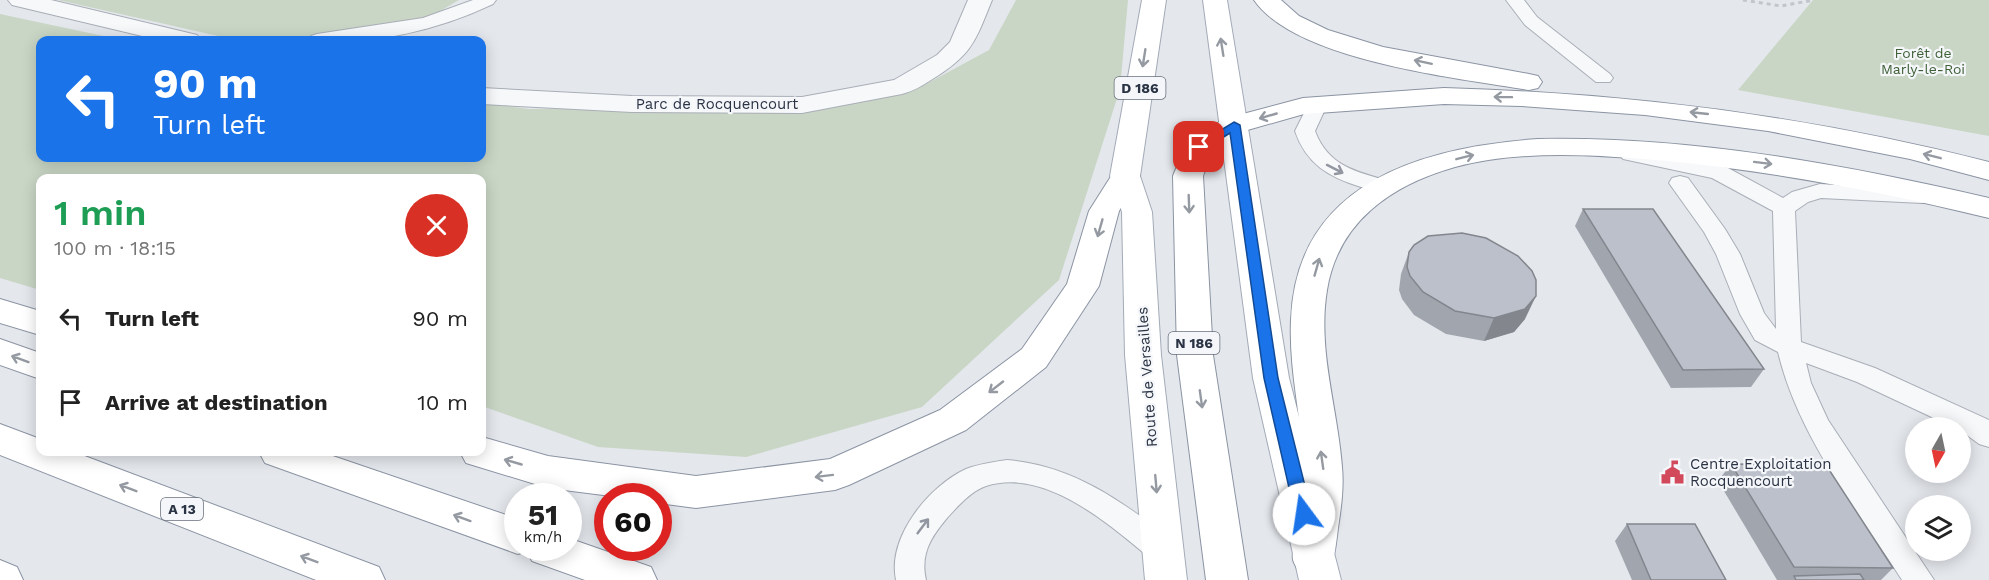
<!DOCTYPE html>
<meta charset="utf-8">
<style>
body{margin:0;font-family:"Work Sans",sans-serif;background:#f6f6f6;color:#222;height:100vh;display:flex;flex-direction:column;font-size:22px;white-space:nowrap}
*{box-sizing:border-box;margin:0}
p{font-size:20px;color:#767676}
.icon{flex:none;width:33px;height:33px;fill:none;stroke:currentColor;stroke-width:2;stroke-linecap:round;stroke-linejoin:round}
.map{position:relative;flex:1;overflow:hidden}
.side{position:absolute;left:36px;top:174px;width:450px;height:282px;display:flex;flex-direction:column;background:#fff;border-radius:12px;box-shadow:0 3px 15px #0003}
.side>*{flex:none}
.banner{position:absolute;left:36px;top:36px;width:450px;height:126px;border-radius:12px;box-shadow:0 3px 15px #0003;background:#1a73e8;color:#fff;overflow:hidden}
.needle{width:39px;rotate:189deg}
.controls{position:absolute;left:1905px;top:417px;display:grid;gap:12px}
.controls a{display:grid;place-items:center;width:66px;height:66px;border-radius:50%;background:#fff;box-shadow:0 3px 15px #0003;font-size:30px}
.speed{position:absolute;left:504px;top:483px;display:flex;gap:12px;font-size:30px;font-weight:700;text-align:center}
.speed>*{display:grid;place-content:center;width:78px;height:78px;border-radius:50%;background:#fff;box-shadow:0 3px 15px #0003;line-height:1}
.speed small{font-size:15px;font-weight:400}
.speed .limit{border:9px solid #d22;background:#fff;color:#111}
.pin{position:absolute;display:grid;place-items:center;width:51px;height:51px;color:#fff;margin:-26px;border-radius:12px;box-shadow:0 3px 9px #0006}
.me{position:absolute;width:66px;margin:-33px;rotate:346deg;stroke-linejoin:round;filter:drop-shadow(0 0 4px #0008)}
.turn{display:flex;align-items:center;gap:21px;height:126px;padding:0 18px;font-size:27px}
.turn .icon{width:78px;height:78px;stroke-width:2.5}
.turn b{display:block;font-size:42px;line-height:51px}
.round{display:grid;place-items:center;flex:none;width:63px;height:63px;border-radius:32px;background:#f6f6f6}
.head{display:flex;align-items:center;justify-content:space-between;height:102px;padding:0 18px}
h1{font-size:36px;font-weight:600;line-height:45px;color:#1e9e55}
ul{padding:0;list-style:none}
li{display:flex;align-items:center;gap:18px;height:84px;padding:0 18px}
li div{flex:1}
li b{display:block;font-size:22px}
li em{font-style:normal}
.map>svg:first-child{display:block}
</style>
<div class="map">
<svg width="1989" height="580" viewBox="0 0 1989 580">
<rect width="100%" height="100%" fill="#e4e7ec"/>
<!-- green -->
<g fill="#c9d6c5">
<path d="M 58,0 L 459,0 L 391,40 L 236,40 Z"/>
<path d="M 1016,0 L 1128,0 L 1120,89 L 1059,280 L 922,407 L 746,457 L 598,447 L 482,406 L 482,178 L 40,178 L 40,290 L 0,278 L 0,14 L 122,40 L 40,40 L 40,158 L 482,158 L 482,103 L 529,109 L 801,106 L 928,83 L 989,50 Z"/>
<path d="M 1813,0 L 1989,0 L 1989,136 L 1738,90 Z"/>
</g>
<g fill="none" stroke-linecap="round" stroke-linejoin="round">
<defs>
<g id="service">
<path d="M 473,0 L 496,0 L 493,4 C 438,30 369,47 308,40 L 311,36 L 317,34 L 423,18 Z"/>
<path d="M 1506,0 L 1524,0 L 1537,17 L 1610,74 L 1613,78 L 1610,82 L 1596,82 L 1525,25 Z"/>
<path d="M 1317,99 L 1324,101 L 1327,105 L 1315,131 C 1328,166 1356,172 1389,181 L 1392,186 L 1389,191 C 1379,193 1371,190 1361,187 C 1329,177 1306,164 1295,131 L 1310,101 Z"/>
<path d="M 1630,149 L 1696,159 L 1728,168 L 1783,198 L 1792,192 L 1820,184 L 1930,191 L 1933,196 L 1930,201 L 1922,203 L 1821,198 L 1808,202 L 1795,211 L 1801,342 L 1875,368 L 1989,420 L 1989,447 L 1979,444 L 1960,430 L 1960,428 L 1955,428 L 1857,382 L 1806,363 L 1811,383 L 1828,420 L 1934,580 L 1902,580 C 1856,508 1798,436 1778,352 L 1755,340 L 1740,314 L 1716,254 L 1704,232 L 1669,183 L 1672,178 L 1680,176 L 1688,178 L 1725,229 L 1740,254 L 1764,313 L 1776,329 L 1773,211 L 1712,178 L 1623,159 L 1620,155 L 1623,151 Z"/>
<path d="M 1007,460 C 1072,465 1122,501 1173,541 L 1177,550 L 1173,559 L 1162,563 L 1151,559 C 1110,525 1045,467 986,486 C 971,491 957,507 947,518 C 931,537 920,554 926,580 L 896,580 C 887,537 929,486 966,469 C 979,464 993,462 1007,460 Z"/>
</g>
<g id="minor">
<path d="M 8,0 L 51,0 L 197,35 L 201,40 L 159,40 L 12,5 Z"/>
<path d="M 968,0 L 992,0 C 975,42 972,55 931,80 C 922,86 913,91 902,94 L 802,113 L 632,112 L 482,104 L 482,88 L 632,96 L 802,97 L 894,80 L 937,55 L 950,42 Z"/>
</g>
<g id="primary">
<path d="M 1142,0 L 1166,0 L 1140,176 L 1152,212 L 1161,355 L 1187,580 L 1145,580 L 1125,355 L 1122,212 L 1110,176 Z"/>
<path d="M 1203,0 L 1227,0 L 1289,378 L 1341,580 L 1299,580 L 1253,378 Z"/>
</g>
<g id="motorway">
<path d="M 1254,0 L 1281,0 L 1299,16 L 1328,30 L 1383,47 L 1529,74 L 1538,76 L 1542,82 L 1538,88 L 1529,90 C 1458,78 1296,61 1254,0 Z"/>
<path d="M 1444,88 C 1631,93 1808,116 1989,162 L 1989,180 L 1910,159 L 1768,131 L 1645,115 L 1521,106 L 1444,104 L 1304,114 L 1244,131 L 1212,151 L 1203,176 L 1213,355 L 1248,580 L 1206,580 L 1177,355 L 1173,176 L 1185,147 L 1189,141 L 1224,119 L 1303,98 Z"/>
<path d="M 1538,139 C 1689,136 1842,164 1989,198 L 1989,218 C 1883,192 1776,172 1668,161 C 1599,155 1522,149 1455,167 C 1391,185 1338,222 1327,290 C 1317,350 1338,409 1342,467 C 1344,488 1341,508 1338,528 C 1336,544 1335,558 1329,573 L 1314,578 L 1299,573 C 1298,569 1294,564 1293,560 C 1291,548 1298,528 1300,515 C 1303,494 1304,473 1303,452 C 1299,408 1289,365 1291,320 C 1296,182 1423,147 1538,139 Z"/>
<path d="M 1125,167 L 1135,170 L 1140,176 L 1119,211 L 1099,286 L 1046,367 L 966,430 L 849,485 L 835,490 L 696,508 L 658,503 L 658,496 L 611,496 L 548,488 L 466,463 L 460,452 L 482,452 L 482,437 L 548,456 L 696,476 L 830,459 L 940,410 L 1022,349 L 1067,284 L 1089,211 L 1115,170 Z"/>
<path d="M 0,299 L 40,311 L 40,335 L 0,323 Z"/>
<path d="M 0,339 L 40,353 L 40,379 L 0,365 Z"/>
<path d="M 0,424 L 40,439 L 40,452 L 74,452 L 379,567 L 385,580 L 316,580 L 0,455 Z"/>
<path d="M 259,452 L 321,452 L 518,519 L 518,548 L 568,548 L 568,538 L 651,567 L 657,580 L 585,580 L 532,561 L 527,551 L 518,554 L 265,463 Z"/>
<path d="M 0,560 L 17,567 L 23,580 L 0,580 Z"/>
</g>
</defs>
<!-- service casing -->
<use href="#service" stroke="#a9aeb7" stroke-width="2"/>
<!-- minor casing -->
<use href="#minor" stroke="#a9aeb7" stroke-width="2"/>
<!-- primary casing -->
<use href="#primary" stroke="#a3abb8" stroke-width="2"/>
<!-- motorway casing -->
<use href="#motorway" stroke="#8b94a3" stroke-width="2"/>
<!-- path -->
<path stroke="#c2c5cb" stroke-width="3" stroke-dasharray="4 4" stroke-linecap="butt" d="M 1743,0 L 1781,6 L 1814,0"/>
<!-- service -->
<use href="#service" fill="#f7f8fa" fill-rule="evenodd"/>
<!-- minor -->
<use href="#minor" fill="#f7f8fa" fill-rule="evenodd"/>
<!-- primary -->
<use href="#primary" fill="#fff" fill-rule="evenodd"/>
<!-- motorway -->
<use href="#motorway" fill="#fff" fill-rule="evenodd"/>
</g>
<!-- wall -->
<g fill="#a1a5ae">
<path d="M 1583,209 L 1764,369 L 1751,387 L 1671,388 L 1575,226 Z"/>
<path d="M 1409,252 L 1525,319 L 1514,332 L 1484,341 L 1446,334 L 1414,315 L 1402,299 L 1399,290 L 1401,274 Z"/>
<path d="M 1731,464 L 1893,568 L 1881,580 L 1777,580 L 1718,481 Z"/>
<path d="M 1627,524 L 1726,580 L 1632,580 L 1615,541 Z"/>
</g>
<!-- shaded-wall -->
<path fill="#83868d" d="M 1536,296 L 1525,319 L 1514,332 L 1484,341 L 1494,318 Z"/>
<!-- building -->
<g fill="#bbc0ca" stroke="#83868d" stroke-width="1.5">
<path d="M 1583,209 L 1653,209 L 1764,369 L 1683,370 Z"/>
<path d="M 1462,233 L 1486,238 L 1518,256 L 1532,271 L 1536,280 L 1536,296 L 1525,309 L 1494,318 L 1455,311 L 1423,292 L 1410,276 L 1407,267 L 1409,252 L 1414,245 L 1428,236 Z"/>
<path d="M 1731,464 L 1826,465 L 1893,568 L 1794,567 Z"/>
<path d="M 1627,524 L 1695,524 L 1726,580 L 1651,580 Z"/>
<path d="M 1860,574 L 1864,580 L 1796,580 L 1794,576 Z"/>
</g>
<!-- one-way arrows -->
<defs><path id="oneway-shaft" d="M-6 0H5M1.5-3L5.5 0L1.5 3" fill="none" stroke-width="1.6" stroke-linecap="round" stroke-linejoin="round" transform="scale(1.5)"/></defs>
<g stroke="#959aa2">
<use href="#oneway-shaft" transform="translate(1222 47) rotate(-99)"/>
<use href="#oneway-shaft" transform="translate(1144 58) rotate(99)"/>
<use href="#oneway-shaft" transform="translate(1423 62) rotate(-168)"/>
<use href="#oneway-shaft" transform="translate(1503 97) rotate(-179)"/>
<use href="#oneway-shaft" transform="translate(1699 113) rotate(-174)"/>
<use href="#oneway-shaft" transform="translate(1268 116) rotate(164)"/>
<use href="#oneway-shaft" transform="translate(1932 156) rotate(-166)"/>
<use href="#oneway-shaft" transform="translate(1465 157) rotate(-14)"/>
<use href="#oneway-shaft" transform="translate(1763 163) rotate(7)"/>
<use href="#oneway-shaft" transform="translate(1189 204) rotate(88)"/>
<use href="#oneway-shaft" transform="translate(1100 228) rotate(106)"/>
<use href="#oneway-shaft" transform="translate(1317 267) rotate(-74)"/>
<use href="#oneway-shaft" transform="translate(20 359) rotate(-160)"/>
<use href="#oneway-shaft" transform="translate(996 387) rotate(142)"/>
<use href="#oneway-shaft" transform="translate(1201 399) rotate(82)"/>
<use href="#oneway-shaft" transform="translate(1322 460) rotate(-98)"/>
<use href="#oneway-shaft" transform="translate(513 462) rotate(-164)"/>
<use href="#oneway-shaft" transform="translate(824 476) rotate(173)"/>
<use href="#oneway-shaft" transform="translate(1156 484) rotate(85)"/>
<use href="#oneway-shaft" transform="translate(128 488) rotate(-159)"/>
<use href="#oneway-shaft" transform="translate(462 518) rotate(-160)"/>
<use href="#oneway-shaft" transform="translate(309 559) rotate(-159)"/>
</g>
<g stroke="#9196a0">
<use href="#oneway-shaft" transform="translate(1335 169) rotate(27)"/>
<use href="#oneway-shaft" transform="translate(923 526) rotate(-53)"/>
</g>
<!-- route -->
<path fill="#1a73e8" stroke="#114b97" stroke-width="1.5" d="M 1234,122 L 1240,125 L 1278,378 L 1312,514 L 1309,519 L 1304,521 L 1298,519 L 1295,514 L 1264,378 L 1230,133 L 1204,149 L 1199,150 L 1193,147 Z"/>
<!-- icons -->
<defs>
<symbol id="civic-bare" viewBox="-9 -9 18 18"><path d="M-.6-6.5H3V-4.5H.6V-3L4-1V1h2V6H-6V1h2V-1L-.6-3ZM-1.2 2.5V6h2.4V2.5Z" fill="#d1495b" stroke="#f4f6f9" stroke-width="2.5" paint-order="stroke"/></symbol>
</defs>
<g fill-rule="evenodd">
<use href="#civic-bare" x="1656" y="456" width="33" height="33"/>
</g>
<g text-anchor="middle" stroke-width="4.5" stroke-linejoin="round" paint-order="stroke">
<!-- far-park labels -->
<g font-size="14" fill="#3f6138" stroke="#f4f6f9">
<text x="1923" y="58">Forêt de<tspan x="1923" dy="16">Marly-le-Roi</tspan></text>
</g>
<!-- shield labels -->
<g fill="#f4f6f9" stroke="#676e7b" stroke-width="1.5">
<rect x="1114.5" y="77" width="51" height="22" rx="4.5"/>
<rect x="1168.5" y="332" width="51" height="22" rx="4.5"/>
<rect x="161" y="498" width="42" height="22" rx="4.5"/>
</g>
<g font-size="14" font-weight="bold" fill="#2b3445">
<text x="1140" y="93">D 186</text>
<text x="1194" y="348">N 186</text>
<text x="182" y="514">A 13</text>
</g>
<!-- street labels -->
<g font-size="15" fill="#2b3445" stroke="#f4f6f9">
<text x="717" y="109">Parc de Rocquencourt</text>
<text transform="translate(1147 377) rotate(-94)" y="5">Route de Versailles</text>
</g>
<!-- poi labels -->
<g font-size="15" fill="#2b3445" stroke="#f4f6f9" text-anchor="start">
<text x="1690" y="469">Centre Exploitation<tspan x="1690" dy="17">Rocquencourt</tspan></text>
</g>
</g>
</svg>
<div class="controls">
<a><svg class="needle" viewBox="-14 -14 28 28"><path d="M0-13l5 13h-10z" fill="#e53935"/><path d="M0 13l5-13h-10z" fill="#767676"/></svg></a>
<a><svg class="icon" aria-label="layers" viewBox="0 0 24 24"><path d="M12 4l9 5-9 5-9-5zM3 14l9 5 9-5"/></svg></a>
</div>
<div class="speed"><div>51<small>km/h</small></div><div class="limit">60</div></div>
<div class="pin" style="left:1199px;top:147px;background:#d93025"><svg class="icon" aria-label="arrive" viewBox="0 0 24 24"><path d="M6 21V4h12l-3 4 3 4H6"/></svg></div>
<svg class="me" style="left:1304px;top:514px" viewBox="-20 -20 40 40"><circle r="19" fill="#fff"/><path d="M0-13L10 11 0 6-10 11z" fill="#1a73e8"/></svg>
<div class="banner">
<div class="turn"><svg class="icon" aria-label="left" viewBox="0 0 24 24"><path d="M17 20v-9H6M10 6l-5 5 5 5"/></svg><div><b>90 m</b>Turn left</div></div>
</div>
<section class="side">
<div class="head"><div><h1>1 min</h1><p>100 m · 18:15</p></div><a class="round" style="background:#d93025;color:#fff"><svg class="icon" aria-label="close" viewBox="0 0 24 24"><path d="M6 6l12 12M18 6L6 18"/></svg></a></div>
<ul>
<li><svg class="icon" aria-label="left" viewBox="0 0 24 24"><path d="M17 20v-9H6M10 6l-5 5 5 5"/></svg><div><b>Turn left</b></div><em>90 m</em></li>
<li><svg class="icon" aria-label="arrive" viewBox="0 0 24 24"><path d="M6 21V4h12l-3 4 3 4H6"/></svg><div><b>Arrive at destination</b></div><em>10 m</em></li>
</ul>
</section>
</div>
